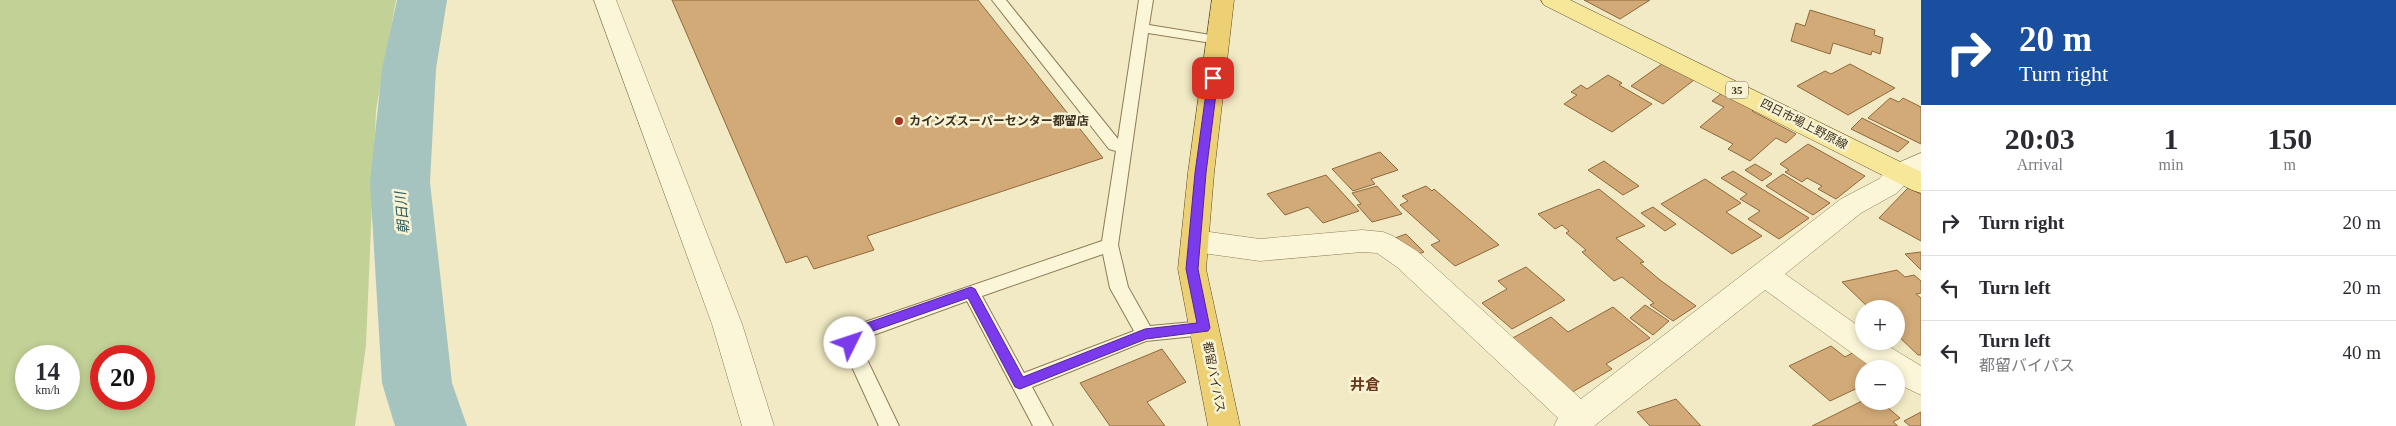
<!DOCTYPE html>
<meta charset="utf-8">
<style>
body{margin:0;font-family:"Times New Roman","Noto Sans JP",serif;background:#f7f7f7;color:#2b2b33;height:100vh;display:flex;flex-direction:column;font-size:19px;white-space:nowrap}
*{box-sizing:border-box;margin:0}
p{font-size:16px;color:#7c7c81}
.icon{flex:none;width:28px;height:28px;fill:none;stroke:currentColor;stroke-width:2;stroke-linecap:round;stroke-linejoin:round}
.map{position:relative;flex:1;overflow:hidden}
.details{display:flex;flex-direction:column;background:#fff;width:475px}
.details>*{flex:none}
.top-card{background:#1a4fa0;color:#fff;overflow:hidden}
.fabs{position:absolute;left:1855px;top:300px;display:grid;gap:10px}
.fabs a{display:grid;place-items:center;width:50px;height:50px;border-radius:50%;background:#fff;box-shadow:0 2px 8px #0003;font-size:25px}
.speed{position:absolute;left:15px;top:345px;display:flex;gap:10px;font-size:25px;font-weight:700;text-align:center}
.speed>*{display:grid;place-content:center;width:65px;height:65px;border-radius:50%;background:#fff;box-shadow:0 2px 8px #0003;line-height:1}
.speed small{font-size:12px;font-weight:400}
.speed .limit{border:8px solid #d22;background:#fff;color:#111}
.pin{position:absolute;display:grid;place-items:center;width:42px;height:42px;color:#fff;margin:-21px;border-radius:10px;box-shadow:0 2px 8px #0006}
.me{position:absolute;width:55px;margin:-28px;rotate:49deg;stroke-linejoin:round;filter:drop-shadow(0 0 4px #0008)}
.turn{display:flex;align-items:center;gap:18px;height:105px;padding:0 15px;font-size:22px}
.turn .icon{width:65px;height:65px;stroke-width:2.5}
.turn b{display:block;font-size:35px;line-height:42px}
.eta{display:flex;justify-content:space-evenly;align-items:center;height:85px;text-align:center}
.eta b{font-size:30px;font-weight:600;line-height:35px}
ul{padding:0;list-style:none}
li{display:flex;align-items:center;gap:15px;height:65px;padding:0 15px;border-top:1px solid #e1e1e2}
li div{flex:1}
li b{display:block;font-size:19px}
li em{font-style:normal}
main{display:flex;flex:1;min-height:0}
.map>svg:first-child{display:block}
</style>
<main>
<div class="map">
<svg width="1921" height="426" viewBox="0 0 1921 426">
<rect width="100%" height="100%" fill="#f1eac4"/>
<!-- green -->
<path fill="#c2d196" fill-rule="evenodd" d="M 0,0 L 396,0 L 376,110 L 366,345 L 355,426 L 0,426 ZM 26,356 L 69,356 L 69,399 L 26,399 ZM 101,356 L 144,356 L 144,399 L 101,399 Z"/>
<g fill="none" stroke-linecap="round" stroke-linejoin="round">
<!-- river -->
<path fill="#a6c4bf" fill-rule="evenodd" d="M 397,0 L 447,0 L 436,69 L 430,182 L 452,383 L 467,426 L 395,426 L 382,383 L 370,182 L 382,69 Z"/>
</g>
<!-- building -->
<g fill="#d2aa77" stroke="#8f693c">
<path d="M 672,0 L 978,0 L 1103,158 L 867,236 L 874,250 L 814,269 L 807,256 L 786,263 Z"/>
<path d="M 1584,0 L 1650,0 L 1620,19 Z"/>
<path d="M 1810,10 L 1875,30 L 1874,35 L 1883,38 L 1880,54 L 1872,51 L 1871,55 L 1833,43 L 1830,54 L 1791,41 L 1796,23 L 1805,26 Z"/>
<path d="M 1662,64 L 1694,80 L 1663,104 L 1631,86 Z"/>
<path d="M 1850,64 L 1895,88 L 1848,115 L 1797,86 L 1825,71 L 1831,74 Z"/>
<path d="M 1608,75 L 1622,83 L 1619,85 L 1652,104 L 1612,132 L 1564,104 L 1577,95 L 1571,92 L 1581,85 L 1587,89 Z"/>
<path d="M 1722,93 L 1754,109 L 1752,111 L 1796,134 L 1786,143 L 1776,138 L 1750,161 L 1728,149 L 1733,144 L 1700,127 L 1724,107 L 1712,101 Z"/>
<path d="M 1890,98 L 1899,102 L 1903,98 L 1921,107 L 1921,144 L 1868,118 Z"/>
<path d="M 1862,118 L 1909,142 L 1898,152 L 1851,129 Z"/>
<path d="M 1808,144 L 1865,176 L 1836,199 L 1818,189 L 1822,186 L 1807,178 L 1802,182 L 1785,172 L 1789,170 L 1780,164 Z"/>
<path d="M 1380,152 L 1398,170 L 1371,179 L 1375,184 L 1353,191 L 1332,169 Z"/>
<path d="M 1604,161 L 1639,186 L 1623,195 L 1588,170 Z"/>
<path d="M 1755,164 L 1772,174 L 1762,181 L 1745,170 Z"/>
<path d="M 1733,171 L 1809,218 L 1779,239 L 1748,219 L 1760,211 L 1740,199 L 1747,194 L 1721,178 Z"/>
<path d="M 1783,174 L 1830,203 L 1813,215 L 1766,186 Z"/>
<path d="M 1326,175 L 1359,211 L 1323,223 L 1308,207 L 1285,215 L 1267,194 Z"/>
<path d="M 1705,179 L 1741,203 L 1726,212 L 1762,236 L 1732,254 L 1661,204 Z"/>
<path d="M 1377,186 L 1402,214 L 1372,222 L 1357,205 L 1361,204 L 1352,193 Z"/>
<path d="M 1426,186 L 1432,191 L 1434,189 L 1499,245 L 1455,266 L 1431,245 L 1440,241 L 1400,205 L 1408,201 L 1402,196 Z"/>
<path d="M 1908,188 L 1921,194 L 1921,241 L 1879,218 Z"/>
<path d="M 1599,189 L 1645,226 L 1616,238 L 1644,262 L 1640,263 L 1660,280 L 1696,306 L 1673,321 L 1650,305 L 1654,303 L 1622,277 L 1614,281 L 1582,252 L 1586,250 L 1566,233 L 1569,231 L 1562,225 L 1555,229 L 1538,214 Z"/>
<path d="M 1653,207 L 1676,224 L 1665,231 L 1641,213 Z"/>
<path d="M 1406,234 L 1424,252 L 1413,256 L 1395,238 Z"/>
<path d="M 1921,252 L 1921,270 L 1905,254 Z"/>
<path d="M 1526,267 L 1565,300 L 1512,329 L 1482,303 L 1507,289 L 1498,281 Z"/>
<path d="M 1897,270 L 1905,277 L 1914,275 L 1921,281 L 1921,293 L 1916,294 L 1921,298 L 1921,355 L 1918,355 L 1896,334 L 1896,309 L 1870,309 L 1842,282 Z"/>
<path d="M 1645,305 L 1669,321 L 1653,335 L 1630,318 Z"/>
<path d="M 1613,307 L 1650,338 L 1606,364 L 1612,369 L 1569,394 L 1509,340 L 1551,317 L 1568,332 Z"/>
<path d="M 1831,346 L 1845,357 L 1858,350 L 1881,369 L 1864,369 L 1864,385 L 1830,401 L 1789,366 Z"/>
<path d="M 1162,349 L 1186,382 L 1147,402 L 1165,426 L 1110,426 L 1080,383 Z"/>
<path d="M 1676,399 L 1701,426 L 1650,426 L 1637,412 Z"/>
<path d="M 1864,400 L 1880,401 L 1900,418 L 1893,422 L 1898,426 L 1812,426 Z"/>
<path d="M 1921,412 L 1921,426 L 1910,426 L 1904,421 Z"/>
</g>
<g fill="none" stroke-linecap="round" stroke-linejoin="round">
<defs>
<path id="service" d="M 992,0 L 1006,0 L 1118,139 L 1139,0 L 1153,0 L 1149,25 L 1223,37 L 1225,40 L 1223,43 L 1218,44 L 1148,33 L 1118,245 L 1128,287 L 1150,326 L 1204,321 L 1210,323 L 1213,328 L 1210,333 L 1204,335 L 1146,341 L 1032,387 L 1053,426 L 1033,426 L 967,301 L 860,340 L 859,343 L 899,426 L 879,426 L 841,343 L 847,330 L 859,324 L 1102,241 L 1116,151 L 1109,149 ZM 1103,254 L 1110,288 L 1134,331 L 1024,373 L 982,296 Z"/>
<g id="minor">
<path d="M 594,0 L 616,0 L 742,324 L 774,426 L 742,426 L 712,324 Z"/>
<path d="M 1921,153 L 1921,173 L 1909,180 L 1897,193 L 1861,213 L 1785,274 L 1864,330 L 1864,341 L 1880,341 L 1921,366 L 1921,395 L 1896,383 L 1896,369 L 1874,369 L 1765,290 L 1594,426 L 1554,426 L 1558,418 L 1397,267 L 1377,253 L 1362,252 L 1260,261 L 1195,252 L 1185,248 L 1181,241 L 1185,234 L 1195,230 L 1260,239 L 1362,230 L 1383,232 L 1393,236 L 1417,251 L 1581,399 L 1841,199 L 1879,179 L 1891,166 Z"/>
</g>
<path id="primary" d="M 1541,0 L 1570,0 L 1921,172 L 1921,193 L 1912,190 L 1544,5 Z"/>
<path id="trunk" d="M 1212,0 L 1234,0 L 1214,173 L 1206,269 L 1240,426 L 1208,426 L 1178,269 L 1188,173 Z"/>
</defs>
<!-- service casing -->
<use href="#service" stroke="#8e7c58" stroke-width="2"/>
<!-- minor casing -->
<use href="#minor" stroke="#8e7c58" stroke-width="1"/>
<!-- primary casing -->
<use href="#primary" stroke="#5b492d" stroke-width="1"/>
<!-- trunk casing -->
<use href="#trunk" stroke="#5b492d" stroke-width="1"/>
<!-- service -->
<use href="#service" fill="#fbf6d8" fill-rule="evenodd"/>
<!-- minor -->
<use href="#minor" fill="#fbf6d8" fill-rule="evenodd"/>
<!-- primary -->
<use href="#primary" fill="#f7e799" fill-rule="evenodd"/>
<!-- trunk -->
<use href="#trunk" fill="#eed074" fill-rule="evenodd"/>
</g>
<!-- route -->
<path fill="#7c3aed" stroke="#51269a" d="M 1213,75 L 1218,78 L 1206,173 L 1198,269 L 1210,328 L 1208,331 L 1146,339 L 1020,389 L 1015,387 L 968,298 L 870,332 L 858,338 L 855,347 L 846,347 L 844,343 L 848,332 L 861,325 L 971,287 L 975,289 L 1023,377 L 1145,329 L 1197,323 L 1186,269 L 1195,173 L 1208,78 Z"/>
<!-- markers -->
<circle fill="#a13524" stroke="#f8f3d4" stroke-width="2" cx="899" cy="121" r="5"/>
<g text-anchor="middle" stroke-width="5" stroke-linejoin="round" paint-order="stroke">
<!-- shield labels -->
<rect fill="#f8f3d4" stroke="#746b55" stroke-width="1" x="1726" y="81.5" width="22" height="17" rx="4"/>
<g font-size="11" font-weight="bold" fill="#3c311e">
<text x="1737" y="94">35</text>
</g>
<!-- poi labels -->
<g font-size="12" font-weight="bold" fill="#3c311e" stroke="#f8f3d4" text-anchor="start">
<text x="909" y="125">カインズスーパーセンター都留店</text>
</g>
<!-- street labels -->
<g font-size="12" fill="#3c311e" stroke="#f8f3d4">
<text transform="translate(1804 124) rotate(27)" y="4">四日市場上野原線</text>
<text transform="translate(1214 377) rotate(79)" y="4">都留バイパス</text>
</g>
<!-- water labels -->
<g font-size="14" font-style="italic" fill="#2c595d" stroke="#f8f3d4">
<text transform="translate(402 213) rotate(-95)" y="5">朝日川</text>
</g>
<!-- quarter labels -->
<g font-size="15" font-weight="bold" fill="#6c371a" stroke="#f8f3d4">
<text x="1365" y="390">井倉</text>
</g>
</g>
</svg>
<div class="fabs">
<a>+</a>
<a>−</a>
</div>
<div class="speed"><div>14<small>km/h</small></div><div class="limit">20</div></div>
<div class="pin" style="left:1213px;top:78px;background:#d93025"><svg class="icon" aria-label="arrive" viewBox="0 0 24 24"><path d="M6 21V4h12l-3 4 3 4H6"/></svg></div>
<svg class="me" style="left:850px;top:343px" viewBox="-20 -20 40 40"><circle r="19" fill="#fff"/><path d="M0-13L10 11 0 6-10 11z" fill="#7c3aed"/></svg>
</div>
<section class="details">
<div class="top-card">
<div class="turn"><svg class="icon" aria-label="right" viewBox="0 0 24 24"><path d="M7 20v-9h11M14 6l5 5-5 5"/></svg><div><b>20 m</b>Turn right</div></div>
</div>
<div class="eta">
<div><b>20:03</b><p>Arrival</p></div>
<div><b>1</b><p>min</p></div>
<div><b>150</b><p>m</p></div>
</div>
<ul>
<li><svg class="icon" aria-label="right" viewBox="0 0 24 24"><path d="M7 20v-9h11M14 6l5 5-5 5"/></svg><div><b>Turn right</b></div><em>20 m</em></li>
<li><svg class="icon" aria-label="left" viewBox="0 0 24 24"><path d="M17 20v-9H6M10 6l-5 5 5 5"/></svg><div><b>Turn left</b></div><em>20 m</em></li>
<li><svg class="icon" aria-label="left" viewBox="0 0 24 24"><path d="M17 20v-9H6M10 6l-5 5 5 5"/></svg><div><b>Turn left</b><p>都留バイパス</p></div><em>40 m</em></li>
</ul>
</section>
</main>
